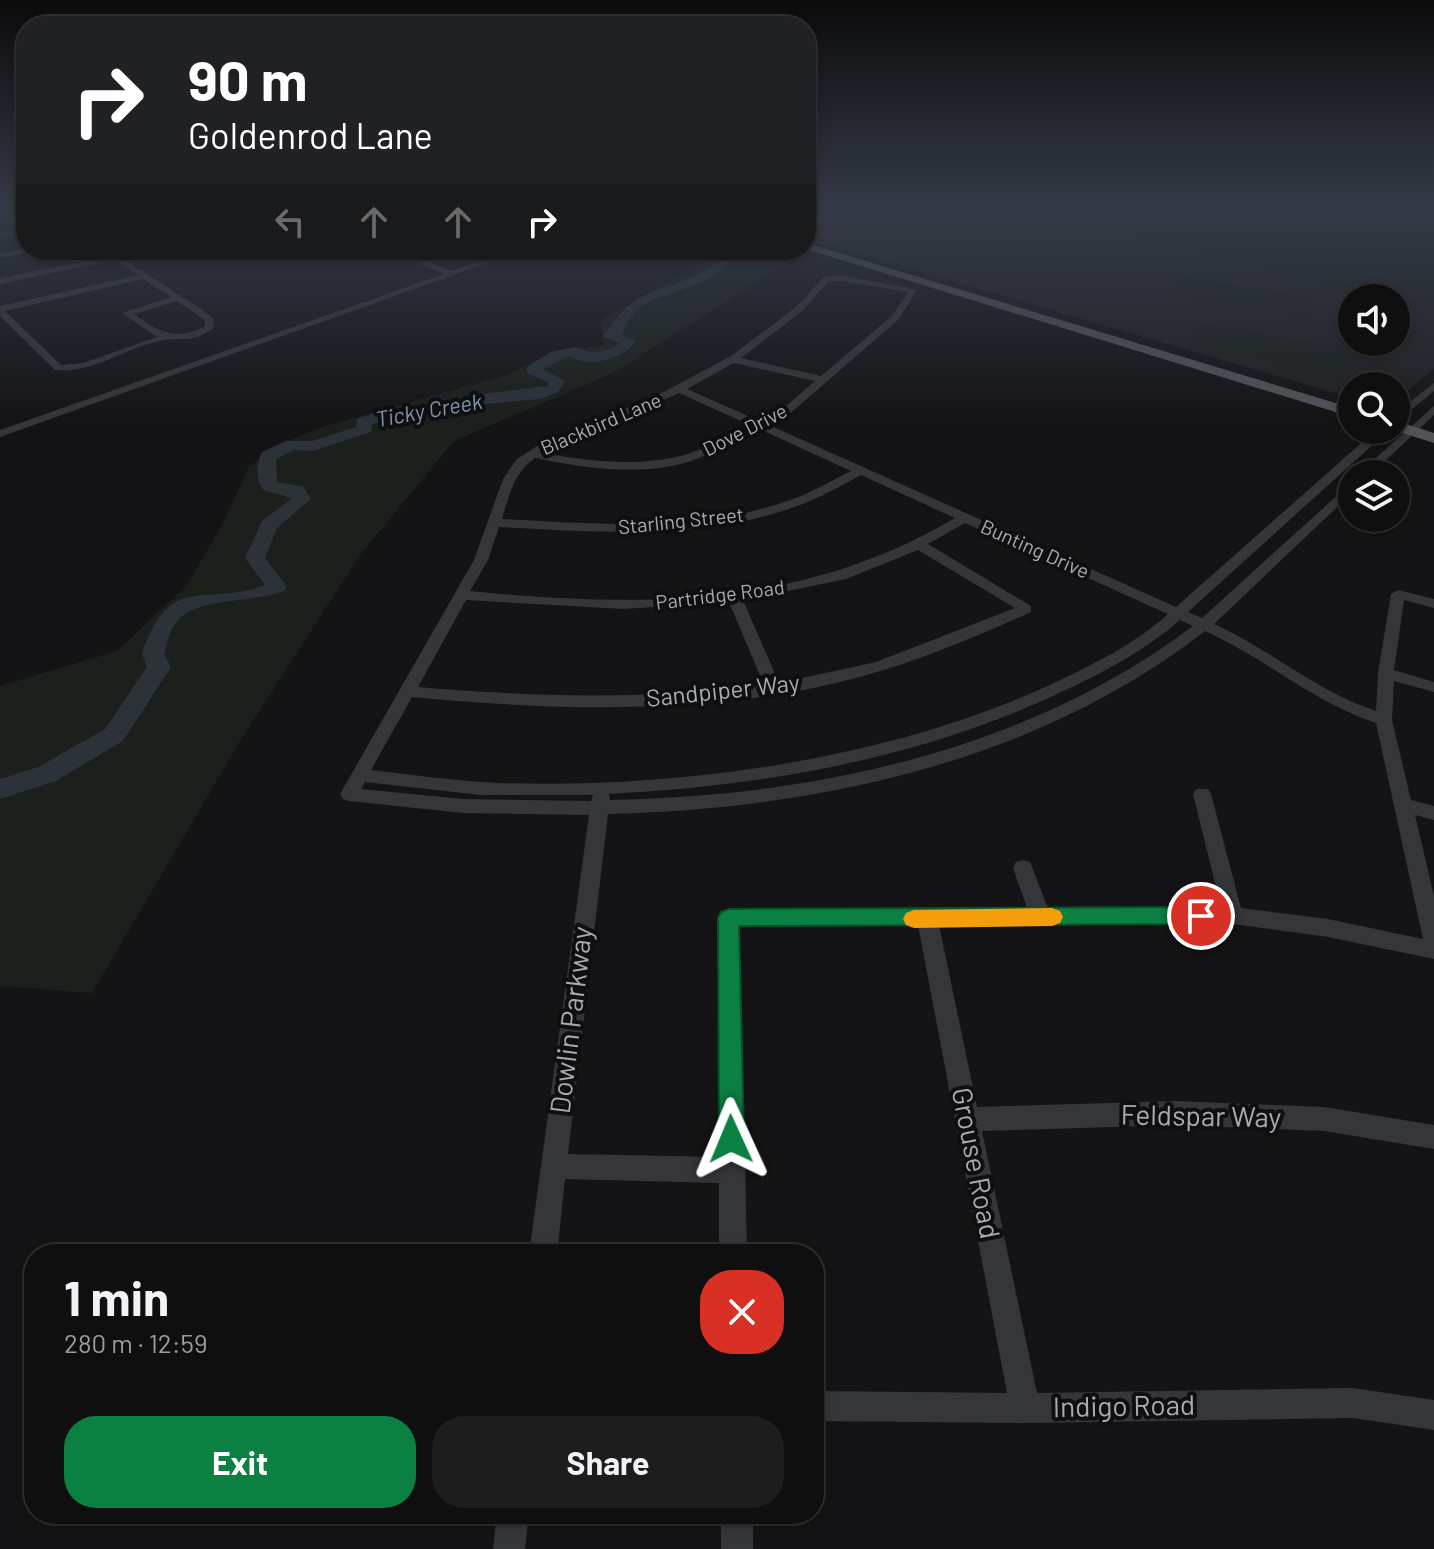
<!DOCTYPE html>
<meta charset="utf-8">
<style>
body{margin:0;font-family:Barlow,sans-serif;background:#1d1d1e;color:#f1f3f6;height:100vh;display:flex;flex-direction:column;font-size:30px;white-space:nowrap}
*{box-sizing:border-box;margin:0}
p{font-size:26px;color:#9b9c9f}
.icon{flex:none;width:44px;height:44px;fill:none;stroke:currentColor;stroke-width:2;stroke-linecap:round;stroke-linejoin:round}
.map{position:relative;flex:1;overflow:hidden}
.details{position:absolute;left:24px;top:1244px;width:800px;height:280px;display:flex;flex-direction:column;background:#0f0f10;border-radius:32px;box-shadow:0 4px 12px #0003,0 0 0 2px #2f2f30}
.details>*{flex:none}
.guide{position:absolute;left:16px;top:16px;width:800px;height:244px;border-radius:32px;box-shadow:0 4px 12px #0003,0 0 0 2px #2f2f30;background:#202124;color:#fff;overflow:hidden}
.controls{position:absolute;left:1338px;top:284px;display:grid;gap:16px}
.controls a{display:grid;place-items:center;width:72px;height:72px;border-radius:50%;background:#0f0f10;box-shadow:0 4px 12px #0003,0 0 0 2px #2f2f30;font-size:40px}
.pin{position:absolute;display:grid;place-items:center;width:68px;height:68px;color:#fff;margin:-34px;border:4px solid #fff;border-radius:50%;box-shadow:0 2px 8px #0007}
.me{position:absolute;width:88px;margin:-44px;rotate:359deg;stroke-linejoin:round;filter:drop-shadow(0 0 6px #0008)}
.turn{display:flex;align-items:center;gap:28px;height:168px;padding:0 40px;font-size:36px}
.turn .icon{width:104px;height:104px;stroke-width:2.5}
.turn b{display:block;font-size:56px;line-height:68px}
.lanes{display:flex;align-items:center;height:76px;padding:0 40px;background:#0003;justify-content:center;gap:40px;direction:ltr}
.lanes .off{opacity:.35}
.round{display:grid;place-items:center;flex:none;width:84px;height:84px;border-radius:32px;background:#1d1d1e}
.head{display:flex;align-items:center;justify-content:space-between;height:136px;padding:0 40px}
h1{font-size:48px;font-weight:700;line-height:60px}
.button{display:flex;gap:16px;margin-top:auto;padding:16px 40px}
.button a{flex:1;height:92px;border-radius:32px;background:#0b8043;color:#fff;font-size:32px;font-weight:700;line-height:92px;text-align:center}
.button a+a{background:#1d1d1e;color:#f1f3f6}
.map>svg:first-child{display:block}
</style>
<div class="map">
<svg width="1434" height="1549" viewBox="0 0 1434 1549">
<rect width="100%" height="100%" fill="#141416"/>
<!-- built -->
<path fill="#202023" d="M 989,206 L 1013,207 L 1389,298 L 1352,298 L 1352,342 L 1396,342 L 1396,300 L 1434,309 L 1434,369 L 1396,400 L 1396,386 L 1352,386 L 1352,398 L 806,238 L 806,229 L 880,217 L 913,230 L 988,210 Z"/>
<!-- green -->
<g fill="#1b201c">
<path d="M 814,206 L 989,206 L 988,210 L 913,230 L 880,217 L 806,229 L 806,208 Z"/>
<path d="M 1003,206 L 1434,206 L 1434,309 L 1013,207 Z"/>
<path d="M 709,250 L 805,252 L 613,373 L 454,441 L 360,555 L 240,741 L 92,993 L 0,986 L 0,686 L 117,651 L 187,585 L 223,523 L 249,467 L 282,443 L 325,426 L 507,375 L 553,351 L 604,346 L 600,320 L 706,261 Z"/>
<path d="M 1182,277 L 1314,298 L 1308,318 L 1171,295 Z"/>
<path d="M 1200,323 L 1347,349 L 1342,374 L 1188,346 Z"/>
</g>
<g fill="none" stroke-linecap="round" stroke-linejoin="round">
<!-- river -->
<g fill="#2b3238" fill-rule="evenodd">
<path d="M 822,206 L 843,206 L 806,215 L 806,209 Z"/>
<path d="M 932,206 L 945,206 L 940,209 Z"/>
<path d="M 729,250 L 741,250 C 708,297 654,286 630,318 C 626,323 625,330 622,335 L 636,341 C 623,359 588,369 569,356 L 543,369 L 565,381 L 558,392 L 540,399 L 474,405 L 376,423 L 372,424 L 371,432 L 313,451 L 294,450 L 276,459 L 277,482 L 304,487 L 311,499 L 277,528 L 265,558 L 287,587 L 284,591 C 255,603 201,597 179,619 C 170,628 168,642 164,654 L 171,667 L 123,741 L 56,781 L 0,799 L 0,779 L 38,767 L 105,729 L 147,667 L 142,654 C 169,571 204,608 265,585 L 245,558 L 262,521 L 292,498 L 263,490 C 256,479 256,463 262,452 L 286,441 L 312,441 L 356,427 L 357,419 L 373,414 L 474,395 L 547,386 L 549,383 L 527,373 L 527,367 L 551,352 L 575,347 C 590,354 605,354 620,343 L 602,336 C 613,326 618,313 631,304 C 663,281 705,284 729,250 Z"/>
</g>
<!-- minor -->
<g fill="#35363a" fill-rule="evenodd">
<path d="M 13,206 L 26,206 L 0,213 L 0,209 Z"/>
<path d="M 26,228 L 26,232 L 0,237 L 0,233 Z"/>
<path d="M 26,249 L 36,250 L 0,258 L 0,254 Z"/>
<path d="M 101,250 L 110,250 L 204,311 L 214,319 L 213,329 C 189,343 188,337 165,340 C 127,346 95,374 55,370 L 0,316 L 0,306 L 138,275 L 114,260 L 0,284 L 0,278 L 109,256 ZM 143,279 L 171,297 L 122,313 L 157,337 L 83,363 L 61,365 L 5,311 ZM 177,301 L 205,320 L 205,326 C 177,342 158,332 134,314 Z"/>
<path d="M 387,250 L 398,250 L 452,271 L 511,250 L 523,250 L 0,437 L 0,430 L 444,274 Z"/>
<path d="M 841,275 L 917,290 L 898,320 L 787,416 L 769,425 L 1176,607 L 1376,430 L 1389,430 L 1188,612 L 1202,618 L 1352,482 L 1352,493 L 1214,624 C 1270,649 1317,692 1376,711 L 1378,673 L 1391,594 L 1398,590 L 1434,599 L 1434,608 L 1404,600 L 1394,670 L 1434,682 L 1434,692 L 1394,681 L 1392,720 L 1411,800 L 1434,806 L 1434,820 L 1415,815 L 1434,896 L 1434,959 L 1328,937 L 1233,924 L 939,925 L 977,1107 L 1176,1101 L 1324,1107 L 1434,1125 L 1434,1149 L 1324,1131 L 1176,1125 L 982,1131 L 1037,1393 L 1353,1388 L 1434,1400 L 1434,1430 L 1353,1418 L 1025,1423 L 814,1421 L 814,1391 L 1007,1393 L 918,925 L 740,927 L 747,1254 L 719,1254 L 719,1183 L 565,1179 L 557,1254 L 529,1254 L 589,815 L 463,813 L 349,801 L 343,799 L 340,794 L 474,560 L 503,479 L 517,459 L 542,443 L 656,396 L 731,356 L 796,307 L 824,277 ZM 829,281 L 841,281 L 908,292 L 892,316 L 821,376 L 741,358 L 802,311 ZM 734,363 L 815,381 L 779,412 L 759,421 L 687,389 ZM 679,393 L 750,425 C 728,435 705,450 681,456 C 636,467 587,461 543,453 ZM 759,429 L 851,471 C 831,481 811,493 790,500 C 698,533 597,524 502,519 C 509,496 514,472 535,458 C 584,468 641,477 691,461 C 714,453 737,440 759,429 ZM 861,475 L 955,518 C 804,608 640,608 470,591 L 488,560 L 499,527 C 599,532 704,541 800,505 C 821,497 841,486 861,475 ZM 965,523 L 1168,614 C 1135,644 1094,664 1054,683 C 890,760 679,789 498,783 C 456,781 414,775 371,770 L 412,697 C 561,711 715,716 860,677 C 919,661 976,637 1031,612 L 1031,606 L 928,544 ZM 918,550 L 1015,608 L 876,662 L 779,683 L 743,600 L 846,579 ZM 466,600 L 623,609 L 729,602 L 764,685 C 648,700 533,697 418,687 ZM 1180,620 L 1193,626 C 1027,751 814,796 610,800 L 609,794 C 768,786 929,757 1072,687 C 1110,669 1148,648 1180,620 ZM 1205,631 C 1265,658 1313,702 1376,723 L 1423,939 L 1328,919 L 1241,908 L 1211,794 L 1208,789 L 1196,789 L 1193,794 L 1221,907 L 1048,908 L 1030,862 L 1023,860 L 1016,862 L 1013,868 L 1027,908 L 729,909 L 722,912 L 719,918 L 719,1157 L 568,1154 L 608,814 C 817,809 1037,762 1205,631 ZM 365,782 L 481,795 L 593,795 L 591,801 L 463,799 L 361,789 Z"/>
<path d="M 1434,383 L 1434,391 L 1396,422 L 1396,413 Z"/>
<path d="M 1434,406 L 1434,415 L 1371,474 L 1358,474 Z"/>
<path d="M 497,1514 L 529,1514 L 525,1549 L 493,1549 Z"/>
<rect x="721" y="1514" width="32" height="35"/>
</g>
<!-- major -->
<g fill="#525359" fill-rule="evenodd">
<path d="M 806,243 L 1352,408 L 1352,417 L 806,249 Z"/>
<path d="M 1396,421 L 1434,433 L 1434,443 L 1393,430 L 1396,430 Z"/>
</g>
</g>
<!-- sky -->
<linearGradient id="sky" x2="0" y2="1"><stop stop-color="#0b0b0c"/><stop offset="0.49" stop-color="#343a47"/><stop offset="1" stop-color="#343a47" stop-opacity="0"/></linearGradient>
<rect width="1434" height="423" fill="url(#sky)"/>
<!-- route -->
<path fill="#0b8043" stroke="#07532c" stroke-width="2" d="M 1201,907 L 1208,909 L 1211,916 L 1208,922 L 1201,924 L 739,926 L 744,1139 L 740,1148 L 731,1151 L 722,1148 L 719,1139 L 718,918 L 721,912 L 729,909 Z"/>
<!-- slow -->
<path fill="#f59e0b" d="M 1052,908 L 1060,911 L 1063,917 L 1060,923 L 1052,926 L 914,928 L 906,925 L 903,919 L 906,913 L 914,910 Z"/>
<g text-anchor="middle" stroke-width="8" stroke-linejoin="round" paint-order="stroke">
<!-- far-street labels -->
<g font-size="20" fill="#a7abb5" stroke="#0f0f11">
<text transform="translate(601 424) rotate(-23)" y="7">Blackbird Lane</text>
<text transform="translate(745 430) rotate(-27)" y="7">Dove Drive</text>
<text transform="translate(681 521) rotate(-6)" y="7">Starling Street</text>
<text transform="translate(1035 549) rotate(24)" y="7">Bunting Drive</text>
<text transform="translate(720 595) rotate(-7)" y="7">Partridge Road</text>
</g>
<!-- far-water labels -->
<g font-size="22" font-style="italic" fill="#8097ad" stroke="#0f0f11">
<text transform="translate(429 410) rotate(-10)" y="8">Ticky Creek</text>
</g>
<!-- street labels -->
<g font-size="24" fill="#a7abb5" stroke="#0f0f11">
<text transform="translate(723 691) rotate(-6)" y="8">Sandpiper Way</text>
</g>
<!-- near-street labels -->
<g font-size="28" fill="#a7abb5" stroke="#0f0f11">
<text transform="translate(571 1020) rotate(-83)" y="10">Dowlin Parkway</text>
<text transform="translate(1201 1116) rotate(1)" y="10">Feldspar Way</text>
<text transform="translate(976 1163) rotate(79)" y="10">Grouse Road</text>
<text transform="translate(1124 1406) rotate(-1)" y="10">Indigo Road</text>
</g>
</g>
</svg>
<div class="controls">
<a><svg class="icon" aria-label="sound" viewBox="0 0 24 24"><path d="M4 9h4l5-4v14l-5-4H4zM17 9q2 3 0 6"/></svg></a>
<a><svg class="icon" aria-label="search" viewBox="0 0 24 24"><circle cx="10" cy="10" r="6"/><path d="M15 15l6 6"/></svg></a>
<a><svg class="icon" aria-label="layers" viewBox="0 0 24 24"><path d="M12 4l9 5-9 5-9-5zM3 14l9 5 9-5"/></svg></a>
</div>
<div class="pin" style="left:1201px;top:916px;background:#d93025"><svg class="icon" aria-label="arrive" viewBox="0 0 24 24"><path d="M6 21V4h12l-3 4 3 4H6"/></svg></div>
<svg class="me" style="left:731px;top:1139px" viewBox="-20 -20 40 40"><path d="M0-17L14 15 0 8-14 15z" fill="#0b8043" stroke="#fff" stroke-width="4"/></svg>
<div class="guide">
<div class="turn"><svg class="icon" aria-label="right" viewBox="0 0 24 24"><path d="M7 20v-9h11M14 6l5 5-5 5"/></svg><div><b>90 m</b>Goldenrod Lane</div></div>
<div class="lanes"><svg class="icon off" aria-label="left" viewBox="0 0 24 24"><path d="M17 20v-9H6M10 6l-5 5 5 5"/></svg><svg class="icon off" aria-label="ahead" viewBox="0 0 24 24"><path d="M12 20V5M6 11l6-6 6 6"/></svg><svg class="icon off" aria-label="ahead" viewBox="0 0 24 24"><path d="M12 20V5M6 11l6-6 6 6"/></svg><svg class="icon" aria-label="right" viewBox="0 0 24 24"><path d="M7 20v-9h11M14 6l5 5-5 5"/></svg></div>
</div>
<section class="details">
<div class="head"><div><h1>1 min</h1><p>280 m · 12:59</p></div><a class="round" style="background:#d93025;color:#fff"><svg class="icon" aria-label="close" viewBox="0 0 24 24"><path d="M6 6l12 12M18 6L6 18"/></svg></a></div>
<div class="button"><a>Exit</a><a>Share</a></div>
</section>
</div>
